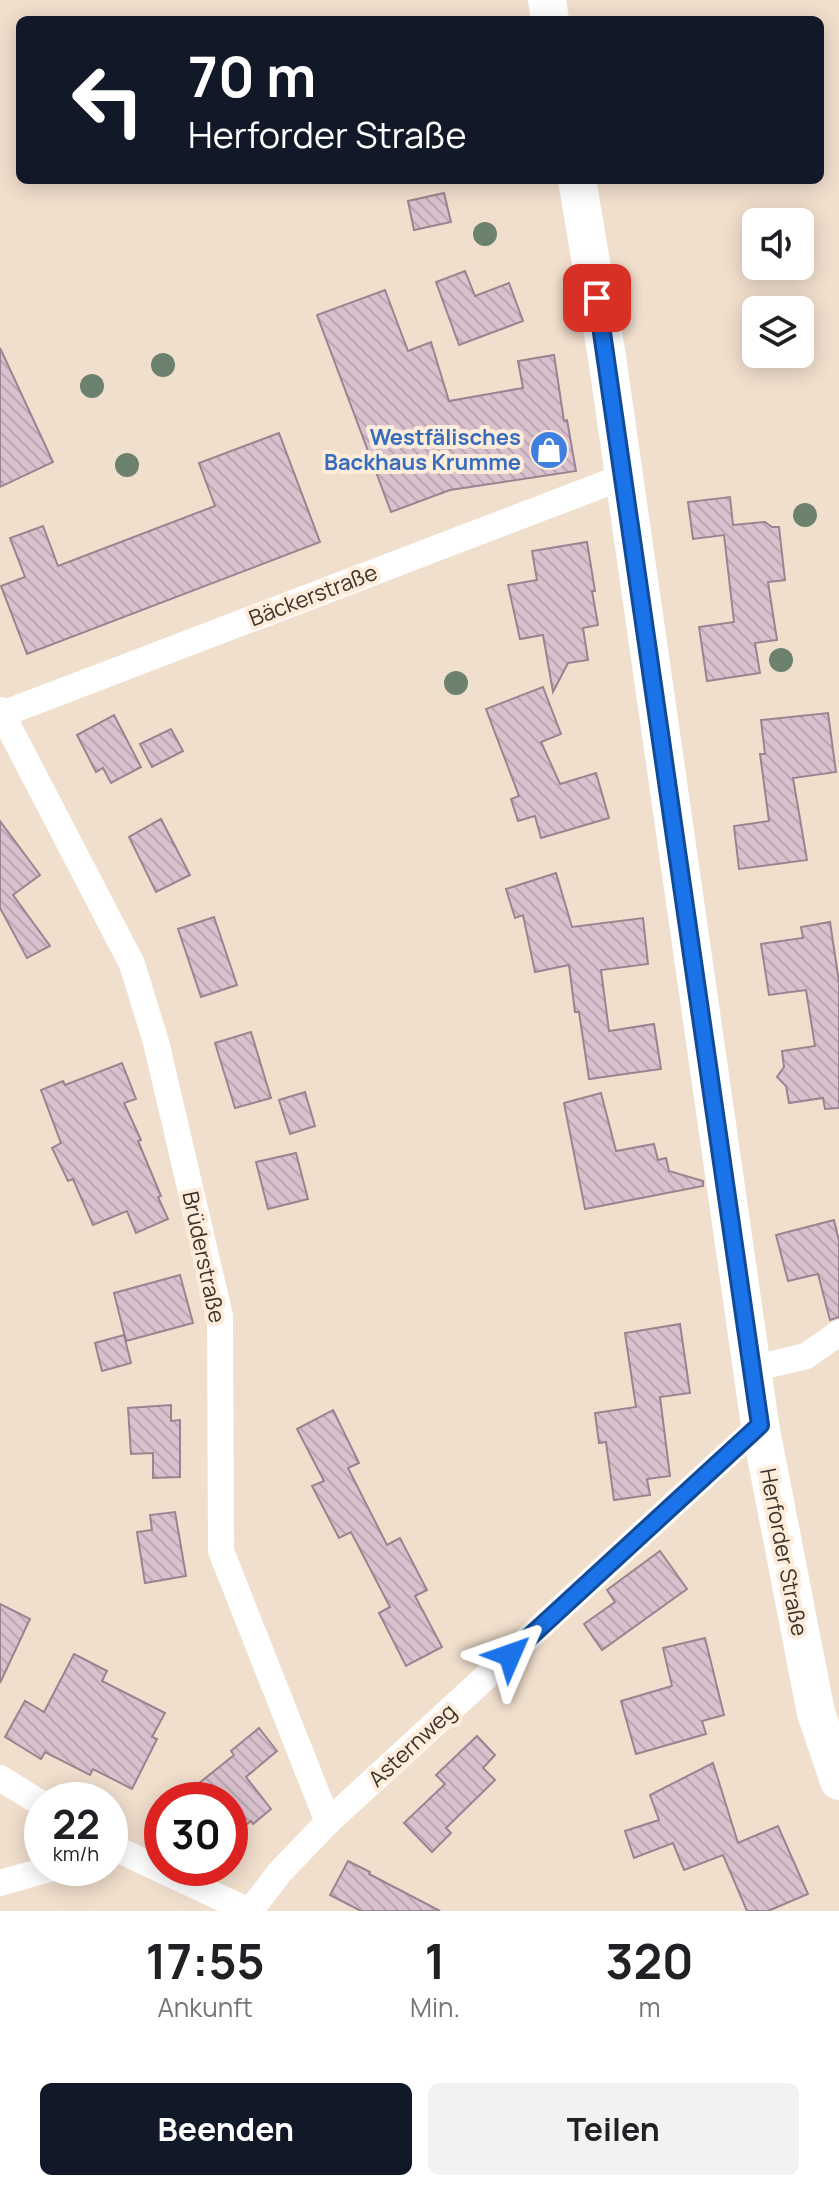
<!DOCTYPE html>
<html lang="de">
<meta charset="utf-8">
<style>
body{margin:0;font-family:Manrope,sans-serif;background:#f2f2f2;color:#202124;height:100vh;display:flex;flex-direction:column;font-size:30px;white-space:nowrap}
*{box-sizing:border-box;margin:0}
p{font-size:26px;color:#757577}
.icon{flex:none;width:44px;height:44px;fill:none;stroke:currentColor;stroke-width:2;stroke-linecap:round;stroke-linejoin:round}
.map{position:relative;height:1911px;overflow:hidden}
.panel{display:flex;flex-direction:column;background:#fff;flex:1}
.panel>*{flex:none}
.top-card{position:absolute;left:16px;top:16px;width:808px;height:168px;border-radius:12px;box-shadow:0 4px 20px #0003;background:#111827;color:#fff;overflow:hidden}
.buttons{position:absolute;left:742px;top:208px;display:grid;gap:16px}
.buttons a{display:grid;place-items:center;width:72px;height:72px;border-radius:12px;background:#fff;box-shadow:0 4px 20px #0003;font-size:40px}
.speed{position:absolute;left:24px;top:1782px;display:flex;gap:16px;font-size:40px;font-weight:700;text-align:center}
.speed>*{display:grid;place-content:center;width:104px;height:104px;border-radius:50%;background:#fff;box-shadow:0 4px 20px #0003;line-height:1}
.speed small{font-size:20px;font-weight:400}
.speed .limit{border:12px solid #d22;background:#fff;color:#111}
.pin{position:absolute;display:grid;place-items:center;width:68px;height:68px;color:#fff;margin:-34px;border-radius:16px;box-shadow:0 4px 12px #0006}
.me{position:absolute;width:88px;margin:-44px;rotate:47deg;stroke-linejoin:round;filter:drop-shadow(0 0 6px #0008)}
.turn{display:flex;align-items:center;gap:28px;height:168px;padding:0 40px;font-size:36px}
.turn .icon{width:104px;height:104px;stroke-width:2.5}
.turn b{display:block;font-size:56px;line-height:68px}
.eta{display:flex;justify-content:space-evenly;align-items:center;height:136px;text-align:center}
.eta b{font-size:48px;font-weight:700;line-height:56px}
.action{display:flex;gap:16px;margin-top:auto;padding:16px 40px}
.action a{flex:1;height:92px;border-radius:12px;background:#111827;color:#fff;font-size:32px;font-weight:700;line-height:92px;text-align:center}
.action a+a{background:#f2f2f2;color:#202124}
.map>svg:first-child{display:block}
</style>
<div class="map">
<svg width="839" height="1911" viewBox="0 0 839 1911">
<defs>
<pattern id="building-back-hatch" width="6" height="6" patternUnits="userSpaceOnUse" patternTransform="scale(2)"><rect width="6" height="6" fill="#d9c2ce"/><path d="M-1 5l2 2M0 0l6 6M5-1l2 2" fill="none" stroke="#bba7b1"/></pattern>
</defs>
<rect width="100%" height="100%" fill="#f1dfcd"/>
<!-- building -->
<g fill="url(#building-back-hatch)" stroke="#9a8490" stroke-width="2">
<path d="M 444,193 L 451,222 L 414,230 L 408,201 Z"/>
<path d="M 465,271 L 475,296 L 509,283 L 523,321 L 459,345 L 436,282 Z"/>
<path d="M 385,290 L 408,351 L 431,342 L 449,401 L 523,388 L 518,361 L 554,355 L 564,421 L 567,420 L 576,471 L 450,490 L 391,512 L 317,315 Z"/>
<path d="M 0,348 L 53,462 L 0,487 Z"/>
<path d="M 279,433 L 320,542 L 27,654 L 1,586 L 25,577 L 10,538 L 43,526 L 58,566 L 215,506 L 199,463 Z"/>
<path d="M 730,497 L 733,525 L 765,522 L 772,527 L 779,527 L 785,580 L 768,582 L 777,640 L 755,643 L 760,673 L 707,681 L 699,627 L 734,622 L 724,535 L 693,539 L 688,502 Z"/>
<path d="M 587,542 L 595,591 L 592,591 L 598,625 L 583,628 L 588,660 L 568,663 L 553,692 L 543,635 L 520,639 L 508,585 L 537,580 L 532,551 Z"/>
<path d="M 543,687 L 561,734 L 541,742 L 560,784 L 596,773 L 609,818 L 541,838 L 535,816 L 518,821 L 511,799 L 519,796 L 486,709 Z"/>
<path d="M 828,713 L 836,772 L 793,778 L 807,860 L 739,869 L 734,826 L 769,821 L 760,754 L 765,754 L 761,720 Z"/>
<path d="M 114,715 L 141,767 L 111,783 L 103,768 L 96,772 L 77,735 Z"/>
<path d="M 171,729 L 183,751 L 152,767 L 140,744 Z"/>
<path d="M 161,819 L 190,875 L 156,892 L 129,837 Z"/>
<path d="M 0,821 L 40,875 L 13,895 L 50,946 L 27,958 L 0,908 Z"/>
<path d="M 556,873 L 572,927 L 643,918 L 648,964 L 601,970 L 609,1031 L 654,1024 L 661,1069 L 589,1079 L 579,1012 L 575,1012 L 569,965 L 535,972 L 523,915 L 515,918 L 506,889 Z"/>
<path d="M 214,917 L 237,985 L 201,997 L 178,929 Z"/>
<path d="M 830,922 L 839,982 L 839,1108 L 825,1109 L 823,1098 L 789,1103 L 786,1086 L 777,1077 L 784,1067 L 782,1051 L 815,1046 L 806,990 L 769,995 L 761,944 L 803,938 L 801,927 Z"/>
<path d="M 251,1032 L 271,1098 L 235,1108 L 215,1043 Z"/>
<path d="M 122,1063 L 136,1099 L 124,1103 L 141,1140 L 138,1141 L 161,1196 L 158,1197 L 168,1219 L 136,1233 L 127,1211 L 93,1225 L 73,1179 L 68,1181 L 52,1148 L 61,1143 L 41,1090 L 63,1081 L 65,1085 Z"/>
<path d="M 305,1092 L 315,1126 L 290,1134 L 279,1100 Z"/>
<path d="M 601,1093 L 616,1151 L 654,1144 L 658,1160 L 666,1158 L 669,1171 L 703,1181 L 703,1186 L 585,1209 L 564,1103 Z"/>
<path d="M 296,1153 L 308,1199 L 268,1209 L 256,1162 Z"/>
<path d="M 834,1220 L 839,1241 L 839,1317 L 830,1320 L 818,1274 L 788,1281 L 776,1235 Z"/>
<path d="M 180,1275 L 193,1323 L 126,1341 L 114,1293 Z"/>
<path d="M 680,1324 L 690,1393 L 660,1397 L 670,1476 L 647,1479 L 650,1495 L 614,1500 L 606,1442 L 599,1443 L 595,1413 L 636,1407 L 625,1333 Z"/>
<path d="M 124,1335 L 131,1363 L 102,1371 L 95,1343 Z"/>
<path d="M 171,1405 L 171,1421 L 180,1420 L 180,1477 L 153,1478 L 153,1453 L 131,1454 L 128,1408 Z"/>
<path d="M 333,1410 L 359,1463 L 348,1468 L 387,1545 L 400,1538 L 427,1590 L 415,1596 L 442,1647 L 406,1666 L 379,1613 L 390,1607 L 351,1532 L 339,1538 L 312,1486 L 324,1481 L 297,1429 Z"/>
<path d="M 175,1512 L 186,1576 L 145,1583 L 137,1532 L 152,1530 L 150,1515 Z"/>
<path d="M 660,1551 L 687,1589 L 602,1650 L 584,1624 L 615,1602 L 607,1590 Z"/>
<path d="M 0,1604 L 30,1619 L 0,1683 Z"/>
<path d="M 705,1638 L 724,1715 L 702,1721 L 706,1734 L 636,1754 L 621,1701 L 672,1686 L 663,1648 Z"/>
<path d="M 74,1654 L 107,1671 L 102,1681 L 165,1713 L 152,1737 L 157,1739 L 132,1789 L 93,1769 L 90,1775 L 45,1752 L 41,1759 L 5,1737 L 25,1701 L 44,1712 Z"/>
<path d="M 259,1728 L 277,1751 L 246,1777 L 271,1809 L 253,1824 L 251,1821 L 230,1838 L 230,1800 L 210,1800 L 198,1784 L 234,1755 L 231,1751 Z"/>
<path d="M 477,1736 L 495,1755 L 483,1768 L 495,1780 L 446,1828 L 451,1833 L 432,1852 L 404,1823 L 445,1784 L 436,1775 Z"/>
<path d="M 713,1763 L 738,1843 L 778,1826 L 808,1894 L 768,1911 L 747,1911 L 723,1855 L 684,1870 L 673,1843 L 634,1858 L 625,1831 L 659,1820 L 650,1795 Z"/>
<path d="M 348,1861 L 370,1872 L 369,1874 L 440,1911 L 361,1911 L 330,1895 Z"/>
</g>
<g fill="none" stroke-linecap="round" stroke-linejoin="round">
<!-- street -->
<g stroke="#fff" stroke-width="26">
<path d="M 0,710 L 132,964 L 156,1042 L 220,1316 L 221,1551 L 328,1822"/>
<path d="M 0,715 L 623,477"/>
<path d="M 752,1369 L 806,1356 L 839,1333"/>
<path d="M 0,1778 L 42,1804"/>
<path d="M 110,1846 L 249,1911"/>
<path d="M 0,1883 L 53,1868"/>
<path d="M 250,1911 L 280,1872 L 328,1822 L 760,1425"/>
</g>
<!-- secondary -->
<g stroke="#fff" stroke-width="38">
<path d="M 547,0 L 550,20"/>
<path d="M 577,180 L 607,357 L 760,1425 L 816,1713 L 839,1781"/>
</g>
</g>
<!-- trees -->
<g fill="#6c826f">
<circle cx="485" cy="234" r="12"/>
<circle cx="163" cy="365" r="12"/>
<circle cx="92" cy="386" r="12"/>
<circle cx="127" cy="465" r="12"/>
<circle cx="805" cy="515" r="12"/>
<circle cx="781" cy="660" r="12"/>
<circle cx="456" cy="683" r="12"/>
</g>
<g fill="none" stroke-linecap="round" stroke-linejoin="round">
<defs>
<path id="route" d="M 510,1655 L 760,1425 L 597,298"/>
</defs>
<!-- route casing -->
<use href="#route" stroke="#114b97" stroke-width="20"/>
<!-- route -->
<use href="#route" stroke="#1a73e8" stroke-width="14"/>
</g>
<!-- icons -->
<defs>
<symbol id="shop-disc" viewBox="-11 -11 22 22"><circle r="9.5" fill="#3f7fe0" stroke="#feecda"/><path d="M-5-2.5h2.3a2.7 3.5 0 0 1 5.4 0H5L5.5 6h-11ZM-1.5-2.5h3a1.5 2.3 0 0 0-3 0Z" fill="#fff"/></symbol>
</defs>
<g fill-rule="evenodd">
<use href="#shop-disc" x="527" y="428" width="44" height="44"/>
</g>
<g text-anchor="middle" stroke-width="8" stroke-linejoin="round" paint-order="stroke">
<!-- shop labels -->
<g font-size="22" font-weight="bold" fill="#366cbe" stroke="#feecda" text-anchor="end">
<text x="521" y="445">Westfälisches<tspan x="521" dy="25">Backhaus Krumme</tspan></text>
</g>
<!-- street labels -->
<g font-size="22" fill="#3b342d" stroke="#feecda">
<text transform="translate(313 595) rotate(-21)" y="8">Bäckerstraße</text>
<text transform="translate(204 1257) rotate(78)" y="8">Brüderstraße</text>
<text transform="translate(784 1552) rotate(79)" y="8">Herforder Straße</text>
<text transform="translate(412 1745) rotate(-43)" y="8">Asternweg</text>
</g>
</g>
</svg>
<div class="buttons">
<a><svg class="icon" aria-label="sound" viewBox="0 0 24 24"><path d="M4 9h4l5-4v14l-5-4H4zM17 9q2 3 0 6"/></svg></a>
<a><svg class="icon" aria-label="layers" viewBox="0 0 24 24"><path d="M12 4l9 5-9 5-9-5zM3 14l9 5 9-5"/></svg></a>
</div>
<div class="speed"><div>22<small>km/h</small></div><div class="limit">30</div></div>
<div class="pin" style="left:597px;top:298px;background:#d93025"><svg class="icon" aria-label="arrive" viewBox="0 0 24 24"><path d="M6 21V4h12l-3 4 3 4H6"/></svg></div>
<svg class="me" style="left:510px;top:1655px" viewBox="-20 -20 40 40"><path d="M0-17L14 15 0 8-14 15z" fill="#1a73e8" stroke="#fff" stroke-width="4"/></svg>
<div class="top-card">
<div class="turn"><svg class="icon" aria-label="left" viewBox="0 0 24 24"><path d="M17 20v-9H6M10 6l-5 5 5 5"/></svg><div><b>70 m</b>Herforder Straße</div></div>
</div>
</div>
<section class="panel">
<div class="eta">
<div><b>17:55</b><p>Ankunft</p></div>
<div><b>1</b><p>Min.</p></div>
<div><b>320</b><p>m</p></div>
</div>
<div class="action"><a>Beenden</a><a>Teilen</a></div>
</section>
